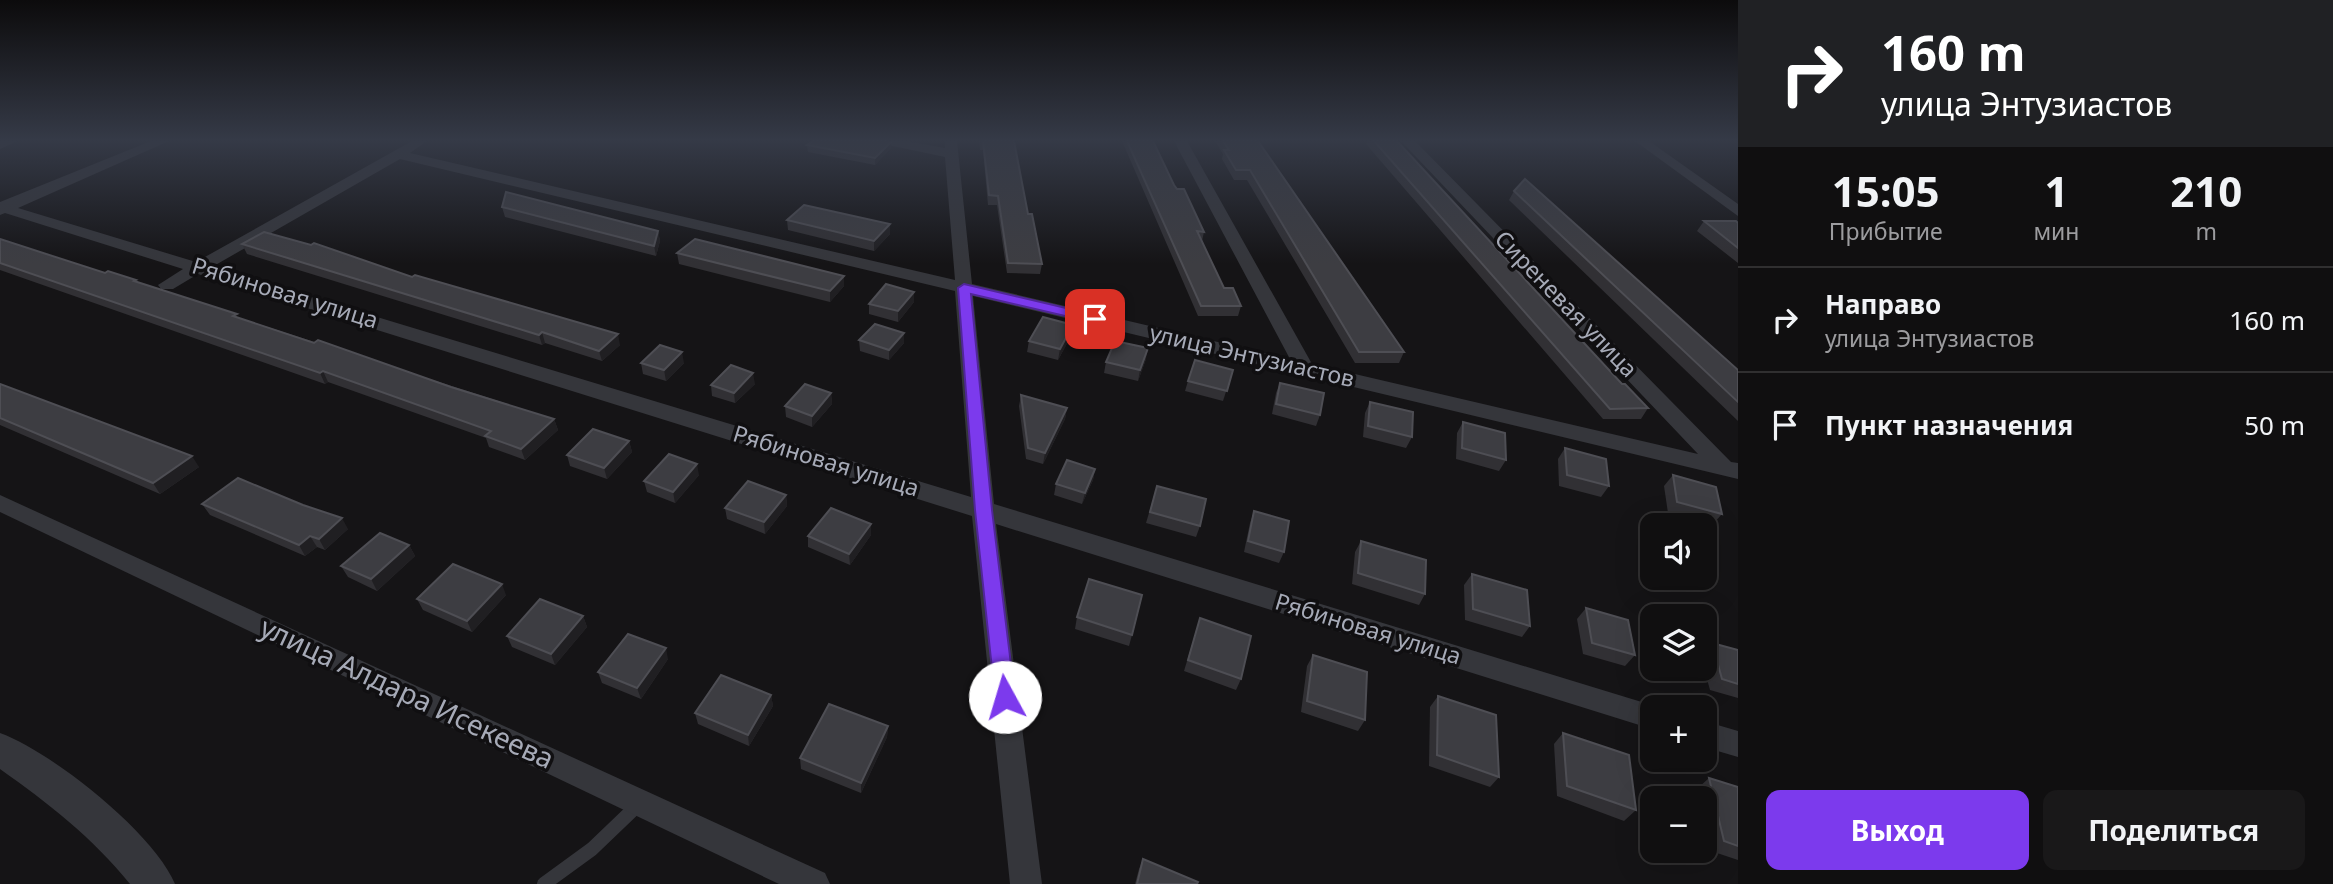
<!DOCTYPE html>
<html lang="ru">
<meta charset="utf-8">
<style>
body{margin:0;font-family:"Noto Sans",sans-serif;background:#191819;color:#f1f3f6;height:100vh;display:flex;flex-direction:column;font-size:26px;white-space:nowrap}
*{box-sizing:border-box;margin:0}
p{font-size:23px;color:#9c9c9f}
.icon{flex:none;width:38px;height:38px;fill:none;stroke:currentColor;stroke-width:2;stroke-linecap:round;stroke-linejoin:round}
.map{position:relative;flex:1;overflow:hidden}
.details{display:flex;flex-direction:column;background:#100f10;width:595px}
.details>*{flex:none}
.top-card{background:#202124;color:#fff;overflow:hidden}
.tools{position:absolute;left:1640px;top:513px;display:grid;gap:14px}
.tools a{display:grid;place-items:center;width:77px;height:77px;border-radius:14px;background:#100f10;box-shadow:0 7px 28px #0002,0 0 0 2px #302f30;font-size:35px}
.pin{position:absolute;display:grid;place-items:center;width:60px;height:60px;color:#fff;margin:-30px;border-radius:14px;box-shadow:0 4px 10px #0006}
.me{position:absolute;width:77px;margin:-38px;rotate:354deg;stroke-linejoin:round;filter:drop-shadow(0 0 5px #0008)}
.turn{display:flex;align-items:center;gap:24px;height:147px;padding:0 28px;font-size:32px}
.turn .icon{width:91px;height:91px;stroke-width:2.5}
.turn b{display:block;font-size:49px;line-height:60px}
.eta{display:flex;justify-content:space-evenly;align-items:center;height:119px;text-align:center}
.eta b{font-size:42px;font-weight:700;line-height:49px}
.action{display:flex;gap:14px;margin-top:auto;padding:14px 28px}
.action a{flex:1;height:80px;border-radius:14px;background:#7c3aed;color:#fff;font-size:28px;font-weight:700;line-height:80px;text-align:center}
.action a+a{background:#191819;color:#f1f3f6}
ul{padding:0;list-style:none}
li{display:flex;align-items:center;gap:21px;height:105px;padding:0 28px;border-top:2px solid #302f30}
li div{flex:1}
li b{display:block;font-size:26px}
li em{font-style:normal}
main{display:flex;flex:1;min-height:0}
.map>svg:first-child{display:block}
</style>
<main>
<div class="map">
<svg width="1738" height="884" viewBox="0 0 1738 884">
<rect width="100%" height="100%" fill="#151416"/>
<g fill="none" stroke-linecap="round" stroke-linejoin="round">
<!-- service -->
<path stroke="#35363b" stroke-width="14" d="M 544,884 L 592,849 L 640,803"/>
<!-- minor -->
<g fill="#35363b" fill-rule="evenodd">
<path d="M 0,141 L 18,141 L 0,149 Z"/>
<path d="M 151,141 L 169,141 L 18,208 L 196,262 L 412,141 L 427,141 L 410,153 L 955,280 L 945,157 L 888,145 L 881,141 L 906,141 L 945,148 L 945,141 L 957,141 L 972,284 L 1290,359 L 1174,141 L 1187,141 L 1312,364 L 1698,454 L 1401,141 L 1415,141 L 1731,462 L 1738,463 L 1738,479 L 973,296 L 994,504 L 1658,707 L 1652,707 L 1652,729 L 996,524 L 1042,884 L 1010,884 L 972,516 L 198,274 L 173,289 L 161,289 L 158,285 L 183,269 L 5,213 L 0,215 L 0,202 ZM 400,159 L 955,291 L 971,497 L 212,267 Z"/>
<path d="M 1635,141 L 1649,141 L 1738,204 L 1738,216 Z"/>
<path d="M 0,495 L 825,873 L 830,884 L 779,884 L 0,512 Z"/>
<path d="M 1704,721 L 1738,731 L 1738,757 L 1704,747 Z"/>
</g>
<!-- tertiary -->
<path fill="#35363b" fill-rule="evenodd" d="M 0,733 C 52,752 154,833 175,884 L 130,884 C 93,838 48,803 0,769 Z"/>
</g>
<!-- wall -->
<g fill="#313034">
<path d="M 979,141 L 1014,141 L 1028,214 L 1042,264 L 1040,274 L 1007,273 L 997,205 L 988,205 L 983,150 L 980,150 Z"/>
<path d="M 1122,141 L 1153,141 L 1174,185 L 1204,232 L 1202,241 L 1224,288 L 1241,306 L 1238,316 L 1198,316 Z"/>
<path d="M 1215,141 L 1258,141 L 1404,352 L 1399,363 L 1355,363 L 1247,180 L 1234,180 L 1222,159 L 1223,154 Z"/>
<path d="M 1367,141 L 1397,141 L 1622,384 L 1648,408 L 1641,419 L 1603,419 L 1366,144 Z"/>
<path d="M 891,142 L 891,148 L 875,165 L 808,152 L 807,145 Z"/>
<path d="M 1514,191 L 1738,370 L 1738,421 L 1509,200 Z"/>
<path d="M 502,207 L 658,231 L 660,241 L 656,256 L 505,217 Z"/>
<path d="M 787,220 L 890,234 L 874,251 L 788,230 Z"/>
<path d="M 1704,221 L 1738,223 L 1738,263 L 1697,231 Z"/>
<path d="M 0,239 L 105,273 L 138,283 L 240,318 L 554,419 L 558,430 L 525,460 L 489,447 L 486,438 L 328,382 L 325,384 L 0,270 Z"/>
<path d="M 242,244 L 412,277 L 620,345 L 602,361 L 545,343 L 542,345 L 247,254 Z"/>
<path d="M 677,253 L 844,276 L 844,286 L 830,302 L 679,264 Z"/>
<path d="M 914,302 L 898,322 L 869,314 L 869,304 Z"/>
<path d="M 1073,325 L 1071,336 L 1058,360 L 1027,352 L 1029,341 Z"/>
<path d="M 904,333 L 904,343 L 889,360 L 860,351 L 859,340 Z"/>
<path d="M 1146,359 L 1138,381 L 1104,373 L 1106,362 Z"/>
<path d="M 641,363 L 684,363 L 666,381 L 643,374 Z"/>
<path d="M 1233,370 L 1223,401 L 1185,391 L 1188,381 Z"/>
<path d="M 1280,383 L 1320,415 L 1316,426 L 1272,414 L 1276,393 Z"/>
<path d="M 0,384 L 199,467 L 160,494 L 0,425 Z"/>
<path d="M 755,384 L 735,403 L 712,396 L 711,385 Z"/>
<path d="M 831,393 L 832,404 L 812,427 L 786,417 L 785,406 Z"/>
<path d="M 1021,395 L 1067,408 L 1065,419 L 1043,464 L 1026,459 L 1019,406 Z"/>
<path d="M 1370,402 L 1412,437 L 1406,448 L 1363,437 L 1365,413 Z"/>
<path d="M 1463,422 L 1506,460 L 1499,471 L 1456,459 L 1457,433 Z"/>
<path d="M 629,441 L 632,452 L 607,479 L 570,466 L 567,455 Z"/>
<path d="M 1565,448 L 1609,486 L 1601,497 L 1559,486 L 1558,459 Z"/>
<path d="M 1095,469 L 1093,480 L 1082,504 L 1054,495 L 1056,484 Z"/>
<path d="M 699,475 L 675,503 L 647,492 L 644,481 Z"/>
<path d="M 1673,475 L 1722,514 L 1712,525 L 1668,513 L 1664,486 Z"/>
<path d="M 1157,486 L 1200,526 L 1196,537 L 1146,523 Z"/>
<path d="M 786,495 L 787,506 L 765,534 L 727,519 L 725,508 Z"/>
<path d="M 202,504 L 348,529 L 325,550 L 317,547 L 305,556 L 210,515 Z"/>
<path d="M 1254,511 L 1284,552 L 1279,563 L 1244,552 L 1250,523 Z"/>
<path d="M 871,524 L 871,535 L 850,565 L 808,547 L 808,536 Z"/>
<path d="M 1361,541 L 1425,594 L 1419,605 L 1352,584 L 1355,552 Z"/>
<path d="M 409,545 L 415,556 L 377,591 L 348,577 L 341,566 Z"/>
<path d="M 1472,574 L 1530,626 L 1522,637 L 1465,620 L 1464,585 Z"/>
<path d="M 506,595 L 472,632 L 423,610 L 417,599 Z"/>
<path d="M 1586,608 L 1635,655 L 1625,666 L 1583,654 L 1577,619 Z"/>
<path d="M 583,616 L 587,627 L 555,665 L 512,647 L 507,636 Z"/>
<path d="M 1077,617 L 1132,635 L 1129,646 L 1075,629 Z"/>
<path d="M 1200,618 L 1241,679 L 1236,690 L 1184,671 Z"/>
<path d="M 1712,643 L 1738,650 L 1738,698 L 1710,690 L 1704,668 L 1704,650 Z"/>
<path d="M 1313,655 L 1365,720 L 1358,731 L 1301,712 L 1307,666 Z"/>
<path d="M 668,659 L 641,699 L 602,683 L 598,672 Z"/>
<path d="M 771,695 L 773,706 L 749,746 L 698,724 L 695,713 Z"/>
<path d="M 1438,696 L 1499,777 L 1490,787 L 1429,766 L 1430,707 Z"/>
<path d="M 888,726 L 887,737 L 861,793 L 801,769 L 800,758 Z"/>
<path d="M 1563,733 L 1636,810 L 1624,821 L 1557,796 L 1554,744 Z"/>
<path d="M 1709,778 L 1738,787 L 1738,860 L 1711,851 L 1704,824 L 1704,798 L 1699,798 L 1697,789 Z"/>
<path d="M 1143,859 L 1197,884 L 1135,884 L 1139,869 Z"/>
</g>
<!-- shaded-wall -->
<g fill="#201f22">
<path d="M 891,142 L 891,148 L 875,165 L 875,158 Z"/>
<path d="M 890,224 L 890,234 L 874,251 L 874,241 Z"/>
<path d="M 658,231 L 660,241 L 656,256 L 654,246 Z"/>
<path d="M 844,276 L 844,286 L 830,302 L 830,291 Z"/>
<path d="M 914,292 L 914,302 L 898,322 L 898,311 Z"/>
<path d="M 1073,325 L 1071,336 L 1058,360 L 1060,349 Z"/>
<path d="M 542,332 L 545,343 L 542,345 L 539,335 Z"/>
<path d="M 904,333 L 904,343 L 889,360 L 889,350 Z"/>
<path d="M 618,334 L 620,345 L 602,361 L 599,351 Z"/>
<path d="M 1148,348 L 1146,359 L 1138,381 L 1140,370 Z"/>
<path d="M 682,352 L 684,363 L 666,381 L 664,370 Z"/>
<path d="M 323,371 L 328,382 L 325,384 L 320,373 Z"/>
<path d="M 753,373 L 755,384 L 735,403 L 734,393 Z"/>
<path d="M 831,393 L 832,404 L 812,427 L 812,416 Z"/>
<path d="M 1067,408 L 1065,419 L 1043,464 L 1045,453 Z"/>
<path d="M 554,419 L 558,430 L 525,460 L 521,449 Z"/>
<path d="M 629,441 L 632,452 L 607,479 L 604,468 Z"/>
<path d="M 192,456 L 199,467 L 160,494 L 153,483 Z"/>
<path d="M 697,464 L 699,475 L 675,503 L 673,492 Z"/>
<path d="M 1095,469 L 1093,480 L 1082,504 L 1085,493 Z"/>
<path d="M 786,495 L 787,506 L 765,534 L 764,522 Z"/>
<path d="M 342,518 L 348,529 L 325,550 L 319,539 Z"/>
<path d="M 871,524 L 871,535 L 850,565 L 849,554 Z"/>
<path d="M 310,536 L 317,547 L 305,556 L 299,545 Z"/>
<path d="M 409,545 L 415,556 L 377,591 L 371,579 Z"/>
<path d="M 502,584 L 506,595 L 472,632 L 467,621 Z"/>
<path d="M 583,616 L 587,627 L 555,665 L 551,654 Z"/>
<path d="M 666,648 L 668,659 L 641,699 L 637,688 Z"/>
<path d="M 771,695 L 773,706 L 749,746 L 748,735 Z"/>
<path d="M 888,726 L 887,737 L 861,793 L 861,783 Z"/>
</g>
<!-- building -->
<g fill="#3d3d42" stroke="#4e4e54" stroke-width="2">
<path d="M 813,141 L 888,141 L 891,142 L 875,158 L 807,145 Z"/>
<path d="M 982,141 L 1014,141 L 1028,214 L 1032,214 L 1042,264 L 1008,263 L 998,196 L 989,195 L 983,141 Z"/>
<path d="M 1127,141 L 1153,141 L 1174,185 L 1177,189 L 1184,189 L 1204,232 L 1197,231 L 1224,288 L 1233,288 L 1241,306 L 1201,306 Z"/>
<path d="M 1223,141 L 1258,141 L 1404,352 L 1359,352 L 1250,170 L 1236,170 L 1224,150 L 1229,150 Z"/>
<path d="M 1374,141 L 1397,141 L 1622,384 L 1625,384 L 1648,408 L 1610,409 Z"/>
<path d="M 1525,179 L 1738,370 L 1738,402 L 1514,191 Z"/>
<path d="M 506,192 L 658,231 L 654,246 L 502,207 Z"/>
<path d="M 804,205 L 890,224 L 874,241 L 787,220 Z"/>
<path d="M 1704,221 L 1736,221 L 1738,223 L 1738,248 Z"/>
<path d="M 264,232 L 311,245 L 314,243 L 412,277 L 415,275 L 618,334 L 599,351 L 542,332 L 539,335 L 242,244 Z"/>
<path d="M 0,239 L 105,273 L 108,271 L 136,280 L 134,281 L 237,314 L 233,316 L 314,343 L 318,340 L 451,387 L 554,419 L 521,449 L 485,436 L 491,431 L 323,371 L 320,373 L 0,263 Z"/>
<path d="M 695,239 L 844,276 L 830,291 L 677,253 Z"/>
<path d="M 886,284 L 914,292 L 898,311 L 869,304 Z"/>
<path d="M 1043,317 L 1073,325 L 1060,349 L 1029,341 Z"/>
<path d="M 875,324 L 904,333 L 889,350 L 859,340 Z"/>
<path d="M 1115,341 L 1148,348 L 1140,370 L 1106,362 Z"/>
<path d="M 660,345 L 682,352 L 664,370 L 641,363 Z"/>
<path d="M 1195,360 L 1233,370 L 1227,391 L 1188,381 Z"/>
<path d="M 731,365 L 753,373 L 734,393 L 711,385 Z"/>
<path d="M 1280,383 L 1324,393 L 1320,415 L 1276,404 Z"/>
<path d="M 0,384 L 192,456 L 153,483 L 0,418 Z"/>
<path d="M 805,384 L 831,393 L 812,416 L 785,406 Z"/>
<path d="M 1021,395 L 1067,408 L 1045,453 L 1028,448 Z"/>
<path d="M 1370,402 L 1413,412 L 1412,437 L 1368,426 Z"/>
<path d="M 1463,422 L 1505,433 L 1506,460 L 1462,448 Z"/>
<path d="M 593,429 L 629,441 L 604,468 L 567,455 Z"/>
<path d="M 1565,448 L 1606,459 L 1609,486 L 1567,475 Z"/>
<path d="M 669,454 L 697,464 L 673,492 L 644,481 Z"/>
<path d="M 1067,460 L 1095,469 L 1085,493 L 1056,484 Z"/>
<path d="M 1673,475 L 1716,487 L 1722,514 L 1677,502 Z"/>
<path d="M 238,478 L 303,505 L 342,518 L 319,539 L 310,536 L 299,545 L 202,504 Z"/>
<path d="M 748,481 L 786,495 L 764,522 L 725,508 Z"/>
<path d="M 1157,486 L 1206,499 L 1200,526 L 1150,512 Z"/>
<path d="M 831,508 L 871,524 L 849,554 L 808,536 Z"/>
<path d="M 1254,511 L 1289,521 L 1284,552 L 1248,541 Z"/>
<path d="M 380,533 L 409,545 L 371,579 L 341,566 Z"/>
<path d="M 1361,541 L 1426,560 L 1425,594 L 1358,573 Z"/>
<path d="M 453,564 L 502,584 L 467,621 L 417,599 Z"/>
<path d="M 1472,574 L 1527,590 L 1530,626 L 1473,609 Z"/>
<path d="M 1089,579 L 1142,595 L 1132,635 L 1077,617 Z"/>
<path d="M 540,599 L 583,616 L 551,654 L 507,636 Z"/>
<path d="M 1586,608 L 1628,620 L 1635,655 L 1592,643 Z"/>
<path d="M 1200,618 L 1251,636 L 1241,679 L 1188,660 Z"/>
<path d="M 628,634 L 666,648 L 637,688 L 598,672 Z"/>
<path d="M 1712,643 L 1738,650 L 1738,684 L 1722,679 Z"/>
<path d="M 1313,655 L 1367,672 L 1365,720 L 1307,701 Z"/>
<path d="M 721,675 L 771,695 L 748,735 L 695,713 Z"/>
<path d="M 1438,696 L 1496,715 L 1499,777 L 1437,755 Z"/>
<path d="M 829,704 L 888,726 L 861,783 L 800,758 Z"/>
<path d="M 1563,733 L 1629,755 L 1636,810 L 1567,786 Z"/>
<path d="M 1709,778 L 1738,787 L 1738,846 L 1724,841 Z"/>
<path d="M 1143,859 L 1198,882 L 1197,884 L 1137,884 Z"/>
</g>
<!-- sky -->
<linearGradient id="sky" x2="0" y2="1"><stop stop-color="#0c0b0c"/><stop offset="0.53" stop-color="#353a47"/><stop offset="1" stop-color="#353a47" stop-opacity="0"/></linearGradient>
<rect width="1738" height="264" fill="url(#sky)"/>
<!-- route -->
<path fill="#7c3aed" stroke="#51269a" stroke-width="2" d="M 964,284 L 1100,316 L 1102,319 L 1095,323 L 971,294 L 992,510 L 1015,697 L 1012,703 L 1005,706 L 998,703 L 995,697 L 975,510 L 958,288 Z"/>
<g text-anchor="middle" stroke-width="7" stroke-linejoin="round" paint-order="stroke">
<!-- street labels -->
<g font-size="23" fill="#a6aab7" stroke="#100f11">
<text transform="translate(285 293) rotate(17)" y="8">Рябиновая улица</text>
<text transform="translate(1566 304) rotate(46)" y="8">Сиреневая улица</text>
<text transform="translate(1252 356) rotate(13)" y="8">улица Энтузиастов</text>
<text transform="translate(826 461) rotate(17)" y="8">Рябиновая улица</text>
<text transform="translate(1368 629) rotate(17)" y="8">Рябиновая улица</text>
</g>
<!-- near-street labels -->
<g font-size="28" fill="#a6aab7" stroke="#100f11">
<text transform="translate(407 693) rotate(25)" y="10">улица Алдара Исекеева</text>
</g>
</g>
</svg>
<div class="tools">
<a><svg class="icon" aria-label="sound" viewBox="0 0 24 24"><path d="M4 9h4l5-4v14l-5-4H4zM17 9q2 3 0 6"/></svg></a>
<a><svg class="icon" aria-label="layers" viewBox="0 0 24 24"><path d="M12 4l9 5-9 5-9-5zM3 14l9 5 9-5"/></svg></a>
<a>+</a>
<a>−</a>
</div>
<div class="pin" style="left:1095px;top:319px;background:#d93025"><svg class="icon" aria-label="arrive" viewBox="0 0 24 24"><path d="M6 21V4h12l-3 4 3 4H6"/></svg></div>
<svg class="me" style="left:1005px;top:697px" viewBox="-20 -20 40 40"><circle r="19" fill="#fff"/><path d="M0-13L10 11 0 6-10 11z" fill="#7c3aed"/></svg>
</div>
<section class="details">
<div class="top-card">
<div class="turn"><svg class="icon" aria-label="right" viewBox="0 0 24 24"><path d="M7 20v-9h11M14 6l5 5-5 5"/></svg><div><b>160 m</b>улица Энтузиастов</div></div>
</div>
<div class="eta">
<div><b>15:05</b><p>Прибытие</p></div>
<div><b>1</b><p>мин</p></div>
<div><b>210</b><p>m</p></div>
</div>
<ul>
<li><svg class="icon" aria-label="right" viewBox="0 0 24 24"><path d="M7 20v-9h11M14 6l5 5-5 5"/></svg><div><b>Направо</b><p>улица Энтузиастов</p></div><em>160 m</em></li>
<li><svg class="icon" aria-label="arrive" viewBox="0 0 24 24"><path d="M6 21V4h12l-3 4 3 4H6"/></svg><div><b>Пункт назначения</b></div><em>50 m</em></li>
</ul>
<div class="action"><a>Выход</a><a>Поделиться</a></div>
</section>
</main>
